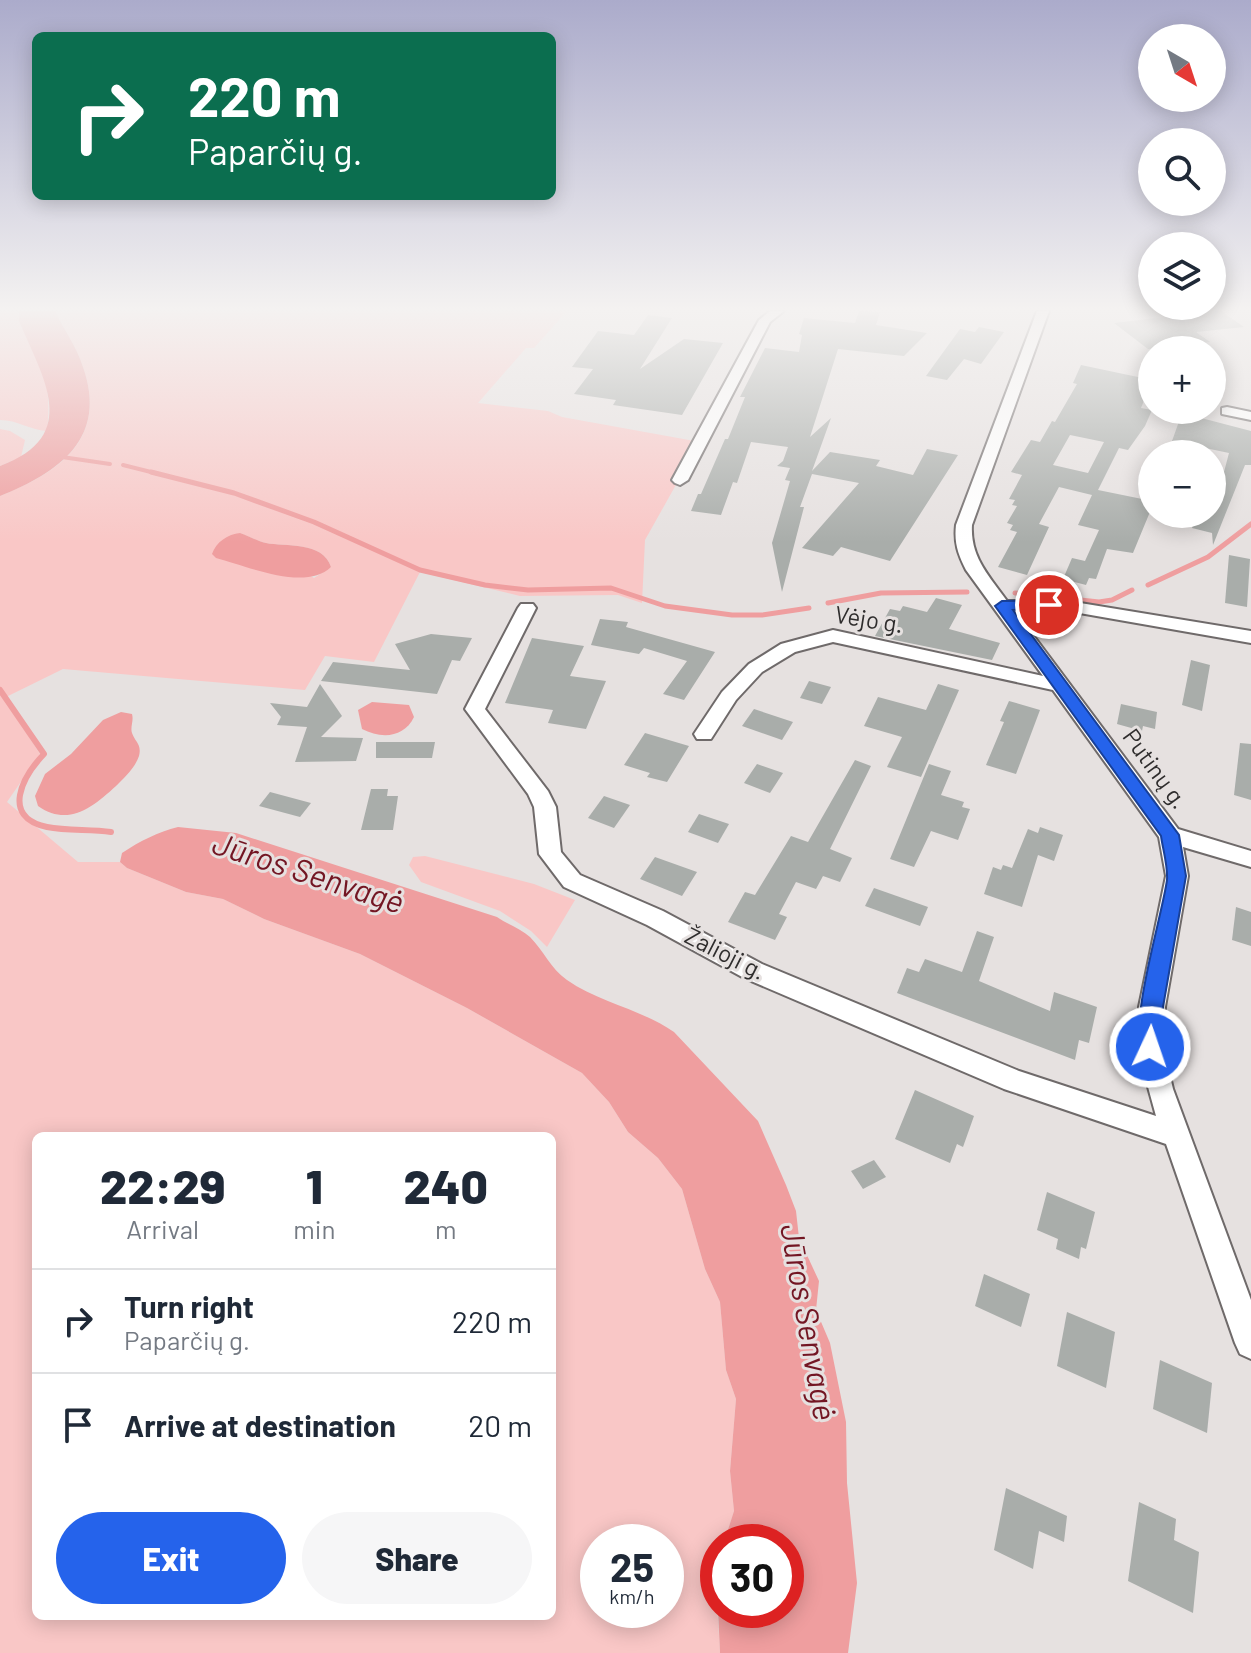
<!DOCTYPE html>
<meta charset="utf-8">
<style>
body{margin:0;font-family:Barlow,sans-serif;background:#f6f6f7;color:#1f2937;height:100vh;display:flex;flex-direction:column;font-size:30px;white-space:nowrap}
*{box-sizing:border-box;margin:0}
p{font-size:26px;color:#747a83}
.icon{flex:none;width:44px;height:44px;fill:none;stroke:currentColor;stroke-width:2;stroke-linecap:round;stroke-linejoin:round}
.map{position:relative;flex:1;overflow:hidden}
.side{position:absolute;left:32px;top:1132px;width:524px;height:488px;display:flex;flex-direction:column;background:#fff;border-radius:12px;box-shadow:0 4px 20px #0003}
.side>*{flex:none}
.banner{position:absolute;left:32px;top:32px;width:524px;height:168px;border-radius:12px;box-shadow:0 4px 20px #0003;background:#0b6e4f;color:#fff;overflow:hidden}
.needle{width:52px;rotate:141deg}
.buttons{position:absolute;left:1138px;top:24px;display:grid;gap:16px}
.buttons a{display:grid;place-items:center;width:88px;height:88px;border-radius:50%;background:#fff;box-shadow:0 4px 20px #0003;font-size:40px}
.speed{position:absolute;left:580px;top:1524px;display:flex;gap:16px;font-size:40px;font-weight:700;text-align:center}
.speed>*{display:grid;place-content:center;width:104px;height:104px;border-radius:50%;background:#fff;box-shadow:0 4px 20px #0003;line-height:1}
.speed small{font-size:20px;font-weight:400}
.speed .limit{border:12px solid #d22;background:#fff;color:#111}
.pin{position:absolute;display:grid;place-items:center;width:68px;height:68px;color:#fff;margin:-34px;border:4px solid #fff;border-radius:50%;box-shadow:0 2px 8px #0007}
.me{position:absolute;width:88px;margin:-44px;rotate:3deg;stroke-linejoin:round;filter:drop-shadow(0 0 6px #0008)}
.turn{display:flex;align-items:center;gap:28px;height:168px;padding:0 24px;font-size:36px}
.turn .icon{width:104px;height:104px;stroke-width:2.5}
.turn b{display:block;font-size:56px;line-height:68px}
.eta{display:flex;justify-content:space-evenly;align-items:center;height:136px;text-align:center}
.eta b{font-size:48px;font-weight:800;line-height:56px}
.button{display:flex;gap:16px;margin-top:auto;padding:16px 24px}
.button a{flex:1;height:92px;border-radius:48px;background:#2563eb;color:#fff;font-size:32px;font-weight:800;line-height:92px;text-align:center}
.button a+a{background:#f6f6f7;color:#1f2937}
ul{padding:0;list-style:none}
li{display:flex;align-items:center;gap:24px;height:104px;padding:0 24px;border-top:2px solid #e0e1e3}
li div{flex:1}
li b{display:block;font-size:30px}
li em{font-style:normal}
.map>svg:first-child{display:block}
</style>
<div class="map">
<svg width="1251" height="1653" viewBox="0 0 1251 1653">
<rect width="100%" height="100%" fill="#e6e1e0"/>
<!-- green -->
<g fill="#f9c7c6" fill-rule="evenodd">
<path d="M 0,311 L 18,311 C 20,330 32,346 39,363 C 49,384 50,408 47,431 C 29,430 18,420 0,420 Z"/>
<path d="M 55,311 L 567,311 L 534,348 L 526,348 L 478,403 L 548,411 L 562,417 L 700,442 L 645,540 L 642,603 L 618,595 L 520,596 L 420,572 L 374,662 L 325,656 L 305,690 L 63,669 L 4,698 L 40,754 L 7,802 L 78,862 L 120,862 L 127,868 L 186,892 L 223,899 L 264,919 L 360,954 L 467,1008 L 582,1073 L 609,1102 L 628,1132 L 658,1158 L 682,1189 L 705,1269 L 720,1302 L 726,1370 L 736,1399 L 730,1471 L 734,1511 L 724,1542 L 718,1542 L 715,1570 L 720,1653 L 0,1653 L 0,496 C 60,472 108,439 83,367 C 77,347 64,330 55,311 ZM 240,533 C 248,536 257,541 266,543 C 285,547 323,541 331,567 L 314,578 ZM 36,1136 L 552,1136 L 552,1616 L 36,1616 ZM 598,1542 L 666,1542 L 666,1610 L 598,1610 Z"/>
<path d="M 0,429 L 10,431 L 25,440 L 21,457 L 0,466 Z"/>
<path d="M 425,856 L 534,884 L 575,900 L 547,947 L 531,931 L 500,911 L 421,882 L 409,865 L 413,857 Z"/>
</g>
<!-- water -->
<g fill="#ef9e9f">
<path d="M 19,311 L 55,311 C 64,330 77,347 83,367 C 108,438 60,472 0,496 L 0,466 C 82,436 43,378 19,321 Z"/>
<path d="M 240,533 C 249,536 257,541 266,543 C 285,547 323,541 331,567 C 305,592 247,566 216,558 L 212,554 C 216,542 228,534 240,533 Z"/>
<path d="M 372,702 L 409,705 L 414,717 C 404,738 381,739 362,729 L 358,710 Z"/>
<path d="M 121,712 L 132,714 C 134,721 130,727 132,733 C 135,742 142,744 139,756 C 135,768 124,778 116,786 C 92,808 68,827 38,806 L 35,796 L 45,774 L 71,754 L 103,720 Z"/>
<path d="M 178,827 L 236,833 L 497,917 C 507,924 521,929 530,937 C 544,951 550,968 567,980 C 600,1003 641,1009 674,1032 L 758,1121 L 786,1185 L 796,1211 L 799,1238 L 819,1281 L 816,1310 L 830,1343 L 846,1422 L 847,1483 L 857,1583 L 848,1653 L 720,1653 L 718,1610 L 786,1610 L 786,1542 L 724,1542 L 734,1511 L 730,1471 L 736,1399 L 726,1370 L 720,1302 L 705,1269 L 682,1189 L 658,1158 L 628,1132 L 609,1102 L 582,1073 L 467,1008 L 360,954 L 264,919 L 223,899 L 186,892 L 127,868 L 120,862 L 122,853 C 140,841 158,832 178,827 Z"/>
</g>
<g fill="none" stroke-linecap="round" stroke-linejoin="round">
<!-- stream-far2 -->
<g stroke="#ef9e9f" stroke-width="4">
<path d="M 62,457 L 110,464"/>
<path d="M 123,465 L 159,474"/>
</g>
<!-- stream-far1 -->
<g stroke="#ef9e9f" stroke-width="5">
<path d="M 151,472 L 234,493 L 314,522 L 420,570 L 485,585 L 528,590 L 611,588 L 665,606 L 732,615 L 762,615 L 809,608"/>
<path d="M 1148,585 L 1208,557 L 1251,524"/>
<path d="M 1015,593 L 1099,602 L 1112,600 L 1132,590"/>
<path d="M 828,603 L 881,593 L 967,592"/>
</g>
<!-- stream -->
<path stroke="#ef9e9f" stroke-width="6" d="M 0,690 L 44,754 C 23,776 0,817 47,827 C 68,831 90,829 111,832"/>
</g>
<!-- building -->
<g fill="#a9adaa" fill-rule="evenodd">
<path d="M 859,311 L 880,312 L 876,325 L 927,333 L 904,356 L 838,349 L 810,437 L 831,418 L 812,471 L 830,452 L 880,460 L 876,466 L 913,475 L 927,449 L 958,455 L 890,561 L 841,547 L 833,556 L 802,548 L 859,483 L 812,474 L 800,507 L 804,507 L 782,592 L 772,543 L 790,481 L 785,480 L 790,468 L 777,466 L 783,461 L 788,447 L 751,442 L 737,483 L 733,482 L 721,515 L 691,511 L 698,494 L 701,494 L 725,439 L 728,439 L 745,397 L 740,397 L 765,348 L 799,352 L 802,335 L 799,334 L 804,318 L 855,323 Z"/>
<path d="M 1216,311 L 1221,311 L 1244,327 L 1196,332 L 1210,342 L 1148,349 L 1114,323 Z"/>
<path d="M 648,315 L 672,318 L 640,369 L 684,339 L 723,343 L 682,415 L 613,405 L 616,400 L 574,394 L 593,369 L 572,367 L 598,331 L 634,335 Z"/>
<path d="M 979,327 L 1004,332 L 981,364 L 964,359 L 947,380 L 926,376 L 960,329 L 975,332 Z"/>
<path d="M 1081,365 L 1152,380 L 1141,408 L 1152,410 L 1145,426 L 1128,450 L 1119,448 L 1098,490 L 1152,501 L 1152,507 L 1133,553 L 1107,549 L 1096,579 L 1089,578 L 1086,585 L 1063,579 L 1072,558 L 1085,561 L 1099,530 L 1078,525 L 1092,495 L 1059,487 L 1039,524 L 1049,527 L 1027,575 L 998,567 L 1017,532 L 1010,530 L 1013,525 L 1007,523 L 1017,506 L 1012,505 L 1015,500 L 1009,499 L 1022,475 L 1011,472 L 1031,440 L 1040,442 L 1052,421 L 1055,422 L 1077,384 L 1073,383 ZM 1070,435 L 1104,442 L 1088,473 L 1053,465 Z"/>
<path d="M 1182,413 L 1251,431 L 1251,465 L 1245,465 L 1213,545 L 1212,533 L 1192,528 L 1197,514 L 1212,514 L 1212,485 L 1220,487 L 1229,453 L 1172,441 Z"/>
<path d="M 1229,555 L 1250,559 L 1247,607 L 1225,603 Z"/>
<path d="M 936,598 L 962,605 L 949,629 L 1000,643 L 992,660 L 875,636 L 890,609 L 900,611 L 903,606 L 927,612 Z"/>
<path d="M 600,619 L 628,622 L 626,627 L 715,652 L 684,700 L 663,694 L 687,661 L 644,648 L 639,654 L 591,645 Z"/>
<path d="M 431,634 L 472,638 L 460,661 L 452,660 L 437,694 L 321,681 L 333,662 L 410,670 L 395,644 Z"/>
<path d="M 532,638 L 584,646 L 570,676 L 606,681 L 586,729 L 548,723 L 553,710 L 505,703 Z"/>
<path d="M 1191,660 L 1210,665 L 1202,711 L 1182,705 Z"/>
<path d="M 809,681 L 831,687 L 822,704 L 800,698 Z"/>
<path d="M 320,684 L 342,716 L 321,737 L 363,738 L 356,761 L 295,762 L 307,727 L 277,725 L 281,717 L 270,703 L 307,707 Z"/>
<path d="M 938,684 L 959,690 L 921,777 L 887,767 L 902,737 L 864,726 L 878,697 L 926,710 Z"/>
<path d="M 1009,701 L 1040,710 L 1016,774 L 986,765 L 1004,722 L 1000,721 Z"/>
<path d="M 1121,704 L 1157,712 L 1155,729 L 1143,726 L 1142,731 L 1117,724 Z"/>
<path d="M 754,709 L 793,722 L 782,740 L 742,726 Z"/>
<path d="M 645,733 L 689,746 L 667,782 L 647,777 L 650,773 L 624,765 Z"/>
<path d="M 376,742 L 435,742 L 432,758 L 376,758 Z"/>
<path d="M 1240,743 L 1251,744 L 1251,800 L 1234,795 Z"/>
<path d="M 855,760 L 871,766 L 830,849 L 852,858 L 840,882 L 823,876 L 816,889 L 796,882 L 779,914 L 787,917 L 775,940 L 728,922 L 745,892 L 755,895 L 791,836 L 808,842 Z"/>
<path d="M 757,764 L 783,773 L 770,793 L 744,783 Z"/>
<path d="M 929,764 L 951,771 L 941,795 L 964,802 L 962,807 L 970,809 L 958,840 L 931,831 L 914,867 L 890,859 Z"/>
<path d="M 371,789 L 388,789 L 387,796 L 398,796 L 393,830 L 361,830 Z"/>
<path d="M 270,792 L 311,803 L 300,817 L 259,806 Z"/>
<path d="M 604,796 L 630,805 L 614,828 L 588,818 Z"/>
<path d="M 699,814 L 729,824 L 718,843 L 688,832 Z"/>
<path d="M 1040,827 L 1063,835 L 1054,861 L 1038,855 L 1022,907 L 984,894 L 993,867 L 1001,870 L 1003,865 L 1012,868 L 1028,829 L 1038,833 Z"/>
<path d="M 655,857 L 697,872 L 682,896 L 640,879 Z"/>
<path d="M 874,888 L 928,907 L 920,926 L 865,906 Z"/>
<path d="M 1236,907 L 1251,912 L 1251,946 L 1232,940 Z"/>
<path d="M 977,931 L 994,937 L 979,981 L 1050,1011 L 1054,992 L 1097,1007 L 1089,1043 L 1079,1040 L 1075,1060 L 897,993 L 907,968 L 919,972 L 925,959 L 962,972 Z"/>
<path d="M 915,1090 L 974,1116 L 963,1147 L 957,1144 L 950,1163 L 895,1139 Z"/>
<path d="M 874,1160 L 886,1177 L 863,1189 L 851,1171 Z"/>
<path d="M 1047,1192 L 1095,1212 L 1086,1249 L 1081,1247 L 1079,1259 L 1056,1249 L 1058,1239 L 1037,1230 Z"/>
<path d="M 984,1274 L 1030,1294 L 1021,1327 L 975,1306 Z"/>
<path d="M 1067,1312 L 1115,1332 L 1106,1388 L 1057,1366 Z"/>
<path d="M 1160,1360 L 1212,1383 L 1207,1433 L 1153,1409 Z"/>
<path d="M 1006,1488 L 1067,1516 L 1064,1542 L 1039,1531 L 1033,1569 L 994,1550 Z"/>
<path d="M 1139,1502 L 1176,1519 L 1174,1540 L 1199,1552 L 1193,1613 L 1128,1581 Z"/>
</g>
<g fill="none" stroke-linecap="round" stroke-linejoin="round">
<defs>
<g id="minor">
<path d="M 770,311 L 784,311 L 770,322 L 688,480 L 680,485 L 675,483 L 672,480 L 759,320 Z"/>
<path d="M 1037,311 L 1049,311 L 972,525 C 970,557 989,576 1007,601 L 1068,601 L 1251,631 L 1251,643 L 1068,611 L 1015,611 L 1178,829 L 1251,851 L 1251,867 L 1183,847 L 1188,876 L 1165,1007 L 1163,1047 L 1173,1089 L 1251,1300 L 1251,1359 L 1240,1354 L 1235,1343 L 1166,1144 L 1004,1089 L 744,978 L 647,925 L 564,887 L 539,854 L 534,807 L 528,794 L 465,709 L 518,608 L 521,604 L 533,604 L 536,608 L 485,709 L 548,791 L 556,807 L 561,852 L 580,875 L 663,911 L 762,964 L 1019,1071 L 1156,1116 L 1137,1047 L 1139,1007 L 1166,876 L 1159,837 L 1053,690 L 833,642 L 795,652 L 762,672 L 736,700 L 711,739 L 697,739 L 694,734 L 722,692 L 749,664 L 781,644 L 833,630 L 1043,676 L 966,570 C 958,554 954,543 956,525 Z"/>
<path d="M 1227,407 L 1251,412 L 1251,420 L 1222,414 L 1222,408 Z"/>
</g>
</defs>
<!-- minor casing -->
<use href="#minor" stroke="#6f6a6a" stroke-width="4"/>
<!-- minor -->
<use href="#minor" fill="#fff" fill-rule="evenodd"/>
</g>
<!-- sky -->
<linearGradient id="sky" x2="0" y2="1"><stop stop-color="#ababcb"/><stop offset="0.57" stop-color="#f4f2f1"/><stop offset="1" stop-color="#f4f2f1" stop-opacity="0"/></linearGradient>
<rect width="1251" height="542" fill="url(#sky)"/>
<!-- route -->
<path fill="#2563eb" stroke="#184099" stroke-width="2" d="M 1049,600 L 1054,602 L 1054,608 L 1013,610 L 1179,835 L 1186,876 L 1163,1007 L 1161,1047 L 1158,1053 L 1150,1056 L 1143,1053 C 1128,1024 1162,917 1167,880 C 1168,866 1163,850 1161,836 L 995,606 L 1002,601 Z"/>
<g text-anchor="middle" stroke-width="6" stroke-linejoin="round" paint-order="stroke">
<!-- street labels -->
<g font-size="24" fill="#2f2d2d" stroke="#e6e1e0">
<text transform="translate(869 620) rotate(9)" y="8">Vėjo g.</text>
<text transform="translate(1155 769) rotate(54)" y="8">Putinų g.</text>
<text transform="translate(725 954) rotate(27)" y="8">Žalioji g.</text>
</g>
<!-- near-water labels -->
<g font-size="32" font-style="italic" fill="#731623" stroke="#e6e1e0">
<text transform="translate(308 873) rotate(18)" y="11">Jūros Senvagė</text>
<text transform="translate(808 1322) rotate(80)" y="11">Jūros Senvagė</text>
</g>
</g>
</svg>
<div class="buttons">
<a><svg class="needle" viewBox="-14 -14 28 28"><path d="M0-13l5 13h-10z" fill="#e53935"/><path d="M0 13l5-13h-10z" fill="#747a83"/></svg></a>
<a><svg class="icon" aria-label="search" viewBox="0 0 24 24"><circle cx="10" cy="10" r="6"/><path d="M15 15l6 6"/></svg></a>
<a><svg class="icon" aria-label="layers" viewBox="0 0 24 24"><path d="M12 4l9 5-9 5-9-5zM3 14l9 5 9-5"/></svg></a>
<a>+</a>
<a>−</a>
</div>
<div class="speed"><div>25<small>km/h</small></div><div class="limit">30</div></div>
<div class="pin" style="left:1049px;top:605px;background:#d93025"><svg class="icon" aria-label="arrive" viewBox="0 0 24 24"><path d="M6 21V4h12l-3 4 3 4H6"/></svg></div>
<svg class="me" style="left:1150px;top:1047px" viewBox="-20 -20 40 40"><circle r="17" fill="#2563eb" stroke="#fff" stroke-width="3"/><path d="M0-11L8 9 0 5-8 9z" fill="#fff"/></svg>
<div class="banner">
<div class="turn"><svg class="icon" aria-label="right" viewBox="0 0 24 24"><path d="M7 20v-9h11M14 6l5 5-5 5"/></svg><div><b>220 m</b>Paparčių g.</div></div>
</div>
<section class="side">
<div class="eta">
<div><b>22:29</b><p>Arrival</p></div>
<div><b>1</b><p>min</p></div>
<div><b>240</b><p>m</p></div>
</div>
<ul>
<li><svg class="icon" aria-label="right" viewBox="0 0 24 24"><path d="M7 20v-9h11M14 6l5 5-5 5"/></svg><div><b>Turn right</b><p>Paparčių g.</p></div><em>220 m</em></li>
<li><svg class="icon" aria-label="arrive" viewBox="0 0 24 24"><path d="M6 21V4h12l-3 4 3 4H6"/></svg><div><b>Arrive at destination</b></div><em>20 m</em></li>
</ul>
<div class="button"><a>Exit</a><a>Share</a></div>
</section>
</div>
